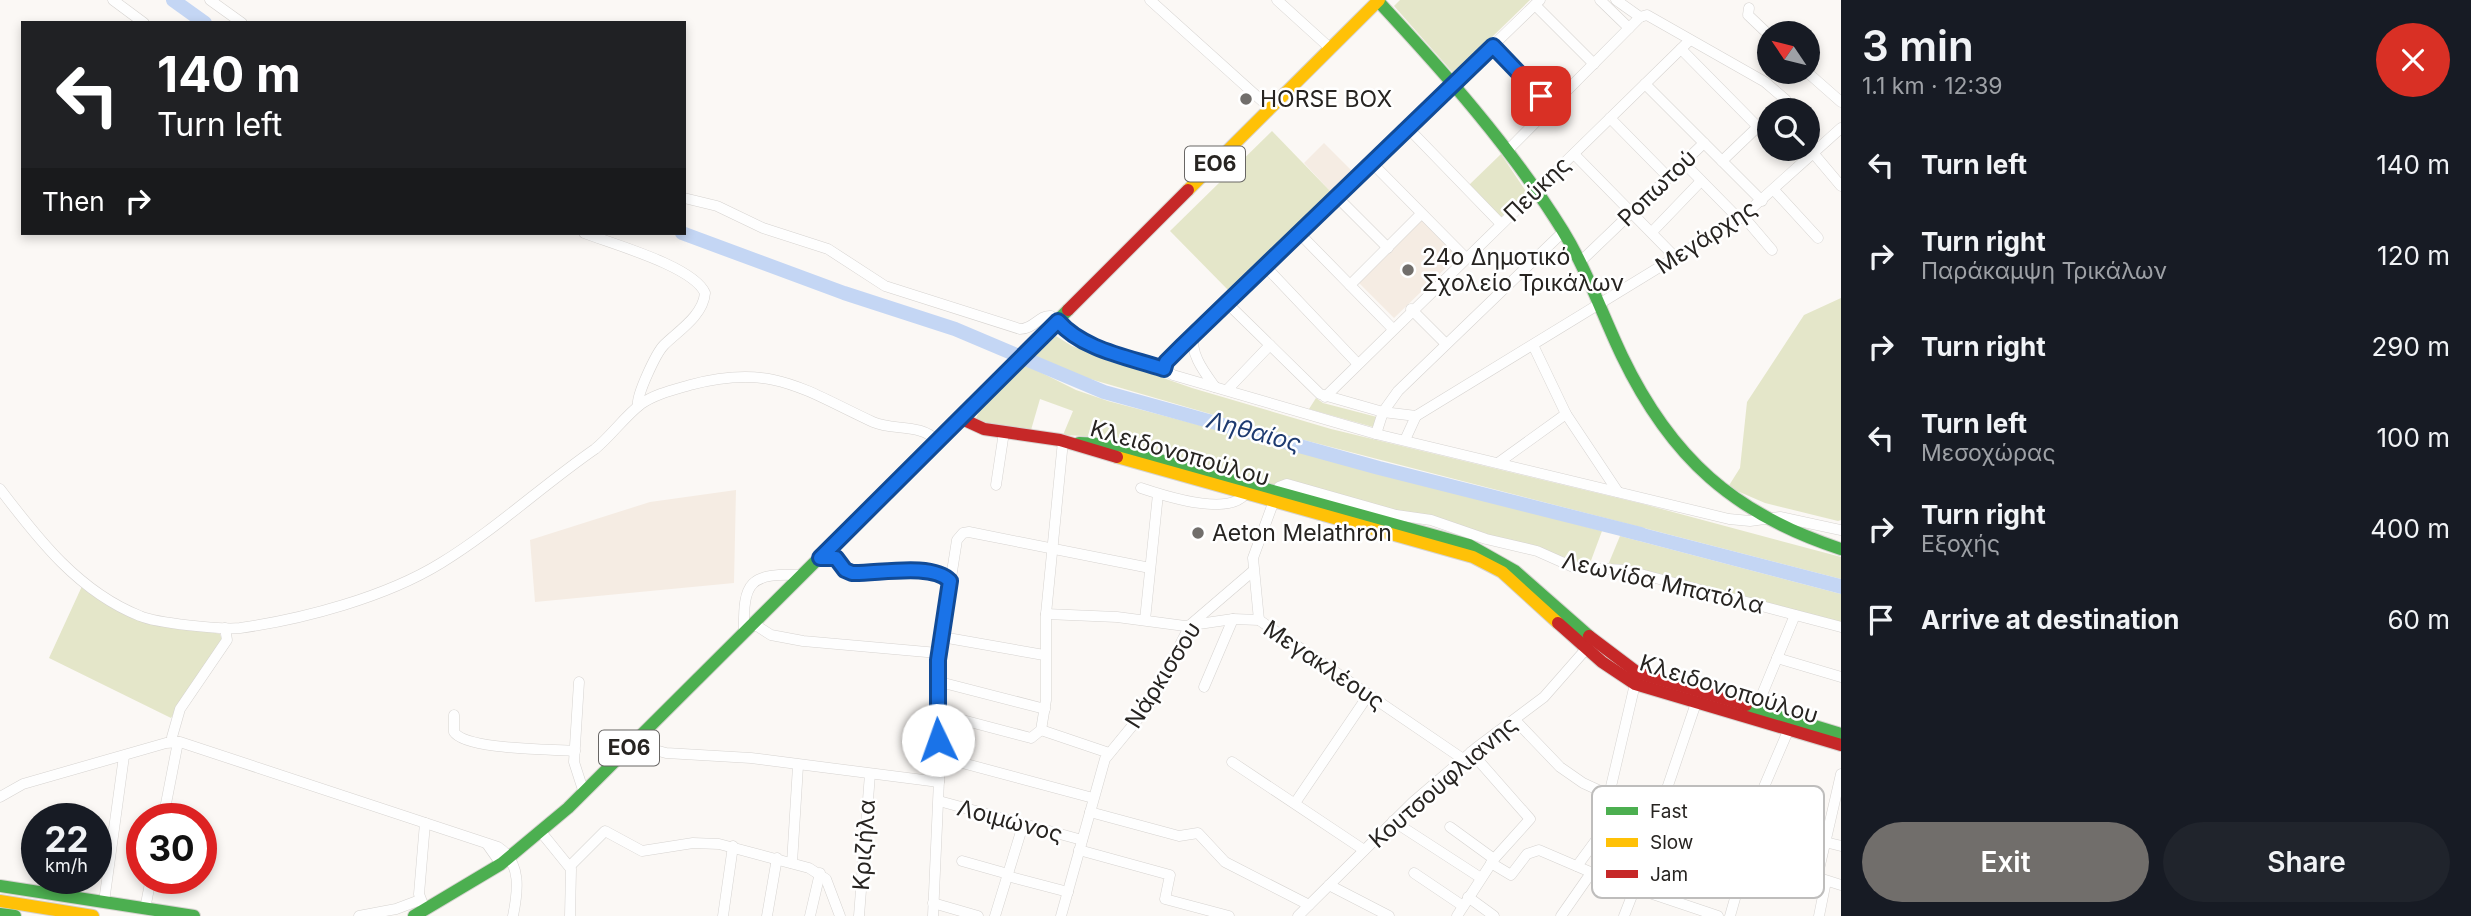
<!DOCTYPE html>
<meta charset="utf-8">
<style>
body{margin:0;font-family:Inter,sans-serif;background:#20242c;color:#f1f3f6;height:100vh;display:flex;flex-direction:column;font-size:26px;white-space:nowrap}
*{box-sizing:border-box;margin:0}
p{font-size:23px;color:#9ea1a6}
.icon{flex:none;width:38px;height:38px;fill:none;stroke:currentColor;stroke-width:2;stroke-linecap:round;stroke-linejoin:round}
.map{position:relative;flex:1;overflow:hidden}
.details{display:flex;flex-direction:column;background:#171b24;width:630px}
.details>*{flex:none}
.banner{position:absolute;left:21px;top:21px;width:665px;height:214px;border-radius:0px;box-shadow:0 4px 10px #0003;background:#202124;color:#fff;overflow:hidden}
.needle{width:46px;rotate:305deg}
.tools{position:absolute;left:1757px;top:21px;display:grid;gap:14px}
.tools a{display:grid;place-items:center;width:63px;height:63px;border-radius:50%;background:#171b24;box-shadow:0 4px 10px #0003;font-size:35px}
.speed{position:absolute;left:21px;top:803px;display:flex;gap:14px;font-size:35px;font-weight:700;text-align:center}
.speed>*{display:grid;place-content:center;width:91px;height:91px;border-radius:50%;background:#171b24;box-shadow:0 4px 10px #0003;line-height:1}
.speed small{font-size:18px;font-weight:400}
.speed .limit{border:10px solid #d22;background:#fff;color:#111}
.pin{position:absolute;display:grid;place-items:center;width:60px;height:60px;color:#fff;margin:-30px;border-radius:14px;box-shadow:0 4px 10px #0006}
.me{position:absolute;width:77px;margin:-38px;rotate:357deg;stroke-linejoin:round;filter:drop-shadow(0 0 5px #0008)}
.turn{display:flex;align-items:center;gap:24px;height:147px;padding:0 21px;font-size:32px}
.turn .icon{width:91px;height:91px;stroke-width:2.5}
.turn b{display:block;font-size:49px;line-height:60px}
.then{display:flex;align-items:center;height:66px;padding:0 21px;background:#0003;gap:14px;font-size:26px}
.round{display:grid;place-items:center;flex:none;width:74px;height:74px;border-radius:37px;background:#20242c}
.head{display:flex;align-items:center;justify-content:space-between;height:119px;padding:0 21px}
h1{font-size:42px;font-weight:600;line-height:52px}
.primary-button{display:flex;gap:14px;margin-top:auto;padding:14px 21px}
.primary-button a{flex:1;height:80px;border-radius:42px;background:#716e6b;color:#fff;font-size:28px;font-weight:600;line-height:80px;text-align:center}
.primary-button a+a{background:#20242c;color:#f1f3f6}
ul{padding:0;list-style:none}
li{display:flex;align-items:center;gap:21px;height:91px;padding:0 21px}
li div{flex:1}
li b{display:block;font-size:26px}
li em{font-style:normal}
main{display:flex;flex:1;min-height:0}
.map>svg:first-child{display:block}
</style>
<main>
<div class="map">
<svg width="1841" height="916" viewBox="0 0 1841 916">
<rect width="100%" height="100%" fill="#fbf8f5"/>
<!-- built -->
<g fill="#f5ece3">
<path d="M 1324,143 L 1352,171 L 1331,192 L 1304,163 Z"/>
<path d="M 1422,220 L 1458,256 L 1394,318 L 1359,283 Z"/>
<path d="M 736,490 L 734,583 L 535,602 L 530,540 L 650,502 Z"/>
</g>
<!-- green -->
<g fill="#e4e6c9">
<path d="M 1400,0 L 1530,0 L 1454,74 L 1394,6 Z"/>
<path d="M 1272,131 L 1331,192 L 1230,292 L 1170,231 Z"/>
<path d="M 1501,154 L 1527,193 L 1500,218 L 1469,185 Z"/>
<path d="M 1841,298 L 1841,520 L 1838,521 L 1765,503 L 1728,487 L 1740,468 L 1747,402 L 1804,315 Z"/>
<path d="M 1056,336 L 1072,346 L 1192,388 L 1331,429 L 1643,504 L 1841,557 L 1841,579 L 1269,431 L 1066,372 L 1034,357 Z"/>
<path d="M 1026,365 L 1076,390 L 1108,401 L 1602,531 L 1589,566 L 1575,565 L 1285,480 L 1273,486 L 1106,441 L 1125,438 L 1063,435 L 1073,411 L 1040,399 L 1031,430 L 985,427 L 975,420 L 980,410 Z"/>
<path d="M 1316,398 L 1323,403 L 1377,417 L 1373,427 L 1309,409 Z"/>
<path d="M 1620,536 L 1841,594 L 1841,623 L 1608,565 Z"/>
<path d="M 83,584 L 122,611 L 220,634 L 222,640 L 171,718 L 49,658 Z"/>
</g>
<!-- water -->
<path fill="#c4d6f4" d="M 1624,523 L 1841,579 L 1841,594 L 1620,536 Z"/>
<g fill="none" stroke-linecap="round" stroke-linejoin="round">
<!-- river -->
<g stroke="#c4d6f4" stroke-width="14">
<path d="M 173,0 L 205,23"/>
<path d="M 682,233 L 844,293 L 955,329 L 1104,392 L 1379,468 L 1641,534"/>
</g>
<defs>
<g id="street">
<path d="M 113,0 L 144,23"/>
<path d="M 210,0 L 242,23"/>
<path d="M 1150,0 L 1271,109"/>
<path d="M 1277,0 L 1331,49"/>
<path d="M 1600,0 L 1629,28"/>
<path d="M 1616,0 L 1640,17"/>
<path d="M 1535,5 L 1594,64"/>
<path d="M 1749,8 L 1748,15 L 1769,35"/>
<path d="M 1640,17 L 1647,15 L 1765,82 L 1786,100 L 1776,110"/>
<path d="M 1493,46 L 1552,106"/>
<path d="M 1681,49 L 1758,127"/>
<path d="M 1807,72 L 1841,102"/>
<path d="M 1645,84 L 1762,201"/>
<path d="M 1610,118 L 1669,178"/>
<path d="M 1408,128 L 1501,224"/>
<path d="M 1507,151 L 1640,17"/>
<path d="M 1574,154 L 1676,258"/>
<path d="M 1814,154 L 1841,186"/>
<path d="M 1722,161 L 1769,116"/>
<path d="M 1372,163 L 1465,257"/>
<path d="M 1684,163 L 1739,219"/>
<path d="M 1774,190 L 1818,238"/>
<path d="M 1337,197 L 1388,248"/>
<path d="M 684,198 L 717,206 L 763,228 L 828,249 L 885,286 L 1020,329 C 1034,329 1039,315 1051,316 L 1079,340 L 1164,369 L 1173,375 L 1376,434 L 1729,519 L 1750,521 L 1780,517 L 1841,530"/>
<path d="M 1743,216 L 1772,250"/>
<path d="M 1652,232 L 1701,181"/>
<path d="M 584,233 C 612,244 693,266 705,293 C 703,316 678,331 664,345 C 656,353 635,398 638,406"/>
<path d="M 1299,233 L 1392,328"/>
<path d="M 1580,262 L 1704,143"/>
<path d="M 1265,266 L 1357,363"/>
<path d="M 1350,285 L 1421,214"/>
<path d="M 1227,303 L 1320,394 L 1383,412 L 1416,416 L 1743,216 L 1841,128"/>
<path d="M 1411,309 L 1446,344"/>
<path d="M 1194,335 C 1189,353 1205,373 1215,387"/>
<path d="M 1533,345 L 1566,414 L 1618,492"/>
<path d="M 1164,369 L 1167,361 L 1540,0"/>
<path d="M 1227,390 L 1270,345"/>
<path d="M 1325,397 L 1690,40"/>
<path d="M 1376,434 L 1383,412 L 1398,391 L 1563,232"/>
<path d="M 1405,440 L 1416,416"/>
<path d="M 1498,463 L 1566,414"/>
<path d="M 996,485 L 1004,432"/>
<path d="M 1141,488 C 1162,495 1236,520 1248,489"/>
<path d="M 0,489 C 38,539 79,592 140,616 C 156,623 222,630 240,628 C 304,619 386,597 441,563 C 495,530 543,485 595,449 C 611,436 625,416 641,404 C 655,394 673,390 690,385 C 772,363 802,389 873,422 C 893,431 921,423 937,441"/>
<path d="M 820,558 L 836,558 L 845,570 L 852,573 C 877,574 932,562 950,581"/>
<path d="M 1046,614 L 1117,617 L 1185,626 L 1233,619 L 1259,620 L 1463,759"/>
<path d="M 1145,620 L 1158,494"/>
<path d="M 1259,620 L 1253,558 L 1279,487 L 1287,484 L 1396,515 L 1431,520 L 1486,539 L 1537,551 L 1573,567 L 1625,570 L 1841,627"/>
<path d="M 754,624 L 771,635 L 803,641 L 938,653"/>
<path d="M 744,633 C 743,581 749,573 802,575"/>
<path d="M 942,637 L 1044,655"/>
<path d="M 1777,658 L 1841,677"/>
<path d="M 936,681 L 1045,709"/>
<path d="M 579,682 L 574,762 L 584,793"/>
<path d="M 1204,687 L 1233,619"/>
<path d="M 1756,709 L 1795,615"/>
<path d="M 936,713 L 1031,738 L 1041,730 L 1046,700 L 1046,614 L 1063,441"/>
<path d="M 454,715 L 454,732 C 466,750 551,749 575,751"/>
<path d="M 1515,720 L 1560,767 L 1583,783 L 1722,847 L 1841,885"/>
<path d="M 1041,730 L 1109,753"/>
<path d="M 172,737 L 180,709 L 227,640 L 225,628"/>
<path d="M 633,744 L 666,753 L 751,758 L 939,782"/>
<path d="M 940,757 L 1093,798"/>
<path d="M 1232,762 L 1364,850"/>
<path d="M 1609,795 L 1635,684"/>
<path d="M 0,797 L 23,784 L 166,743 L 180,742 L 498,847 C 522,863 518,891 513,916"/>
<path d="M 939,801 L 1082,840"/>
<path d="M 1295,803 L 1369,694"/>
<path d="M 1090,812 L 1179,836 L 1198,833 L 1225,862 L 1309,905"/>
<path d="M 1657,818 L 1696,703"/>
<path d="M 163,819 L 178,742"/>
<path d="M 1393,821 L 1481,878"/>
<path d="M 425,823 L 419,894 L 425,910"/>
<path d="M 1450,827 L 1494,859"/>
<path d="M 1607,827 L 1653,842 L 1624,916"/>
<path d="M 541,832 L 571,869 L 570,916"/>
<path d="M 1825,842 L 1841,846"/>
<path d="M 487,844 L 501,864"/>
<path d="M 1079,850 L 1170,875 L 1165,899 L 1229,916"/>
<path d="M 1736,852 L 1791,724"/>
<path d="M 962,861 L 1008,874"/>
<path d="M 792,863 L 798,766"/>
<path d="M 1491,863 L 1511,875 L 1527,854 L 1539,850 L 1602,877 L 1718,916"/>
<path d="M 570,866 L 605,831 L 642,851 L 693,843 L 719,844 L 809,868 L 826,879 L 840,916"/>
<path d="M 1577,866 L 1605,828 L 1626,812 L 1628,804"/>
<path d="M 1414,873 L 1463,906"/>
<path d="M 1007,876 L 1068,892"/>
<path d="M 1817,878 L 1841,774"/>
<path d="M 1329,885 L 1389,916"/>
<path d="M 1468,897 L 1494,916"/>
<path d="M 104,902 L 124,756"/>
<path d="M 933,903 L 978,916"/>
<path d="M 145,909 L 151,878"/>
<path d="M 359,916 L 396,909 L 420,900"/>
<path d="M 723,916 L 733,846"/>
<path d="M 767,916 L 777,858"/>
<path d="M 810,916 L 820,873"/>
<path d="M 859,916 L 870,774"/>
<path d="M 933,916 L 940,757 L 936,713 L 938,660 L 957,540 L 963,533 L 969,532 L 1150,568"/>
<path d="M 995,916 L 1023,825"/>
<path d="M 1061,916 L 1105,759 L 1151,703 L 1190,625 L 1253,571"/>
<path d="M 1298,916 L 1413,802 L 1476,748 L 1544,697 L 1587,648"/>
<path d="M 1457,916 L 1494,859 L 1530,819 L 1471,752"/>
<path d="M 1561,916 L 1591,873"/>
<path d="M 1730,916 L 1747,856"/>
<path d="M 1819,916 L 1826,881"/>
</g>
<g id="fast">
<path d="M 1377,0 C 1444,72 1511,147 1563,231 C 1587,270 1602,314 1622,356 C 1671,458 1734,514 1841,549"/>
<path d="M 1079,443 L 1102,444 L 1469,545 L 1515,571 L 1589,636"/>
<path d="M 1746,705 L 1841,734"/>
<path d="M 0,886 L 194,916"/>
<path d="M 0,914 L 15,916"/>
<path d="M 414,916 L 501,864 L 568,808 L 1068,310"/>
</g>
<g id="slow">
<path d="M 1188,190 L 1379,0"/>
<path d="M 1117,457 L 1473,557 L 1502,572 L 1558,623"/>
<path d="M 0,901 L 93,916"/>
</g>
<g id="jam">
<path d="M 1068,310 L 1188,190"/>
<path d="M 960,418 L 984,429 L 1060,440 L 1117,457"/>
<path d="M 1558,623 L 1602,662 L 1635,684 L 1841,745"/>
<path d="M 1589,636 L 1638,673 L 1746,705"/>
</g>
</defs>
<!-- street casing -->
<use href="#street" stroke="#d6d3d0" stroke-width="11"/>
<!-- fast casing -->
<use href="#fast" stroke="#d6d3d0" stroke-width="14"/>
<!-- slow casing -->
<use href="#slow" stroke="#d6d3d0" stroke-width="14"/>
<!-- jam casing -->
<use href="#jam" stroke="#d6d3d0" stroke-width="14"/>
<!-- street -->
<use href="#street" stroke="#fefefe" stroke-width="10"/>
<!-- fast -->
<use href="#fast" stroke="#4caf50" stroke-width="12"/>
<!-- slow -->
<use href="#slow" stroke="#ffc107" stroke-width="12"/>
<!-- jam -->
<use href="#jam" stroke="#c62828" stroke-width="12"/>
</g>
<g fill="none" stroke-linecap="round" stroke-linejoin="round">
<defs>
<path id="route" d="M 938,740 L 938,660 L 950,581 C 932,562 877,574 852,573 L 845,570 L 836,558 L 820,558 L 1058,321 C 1083,350 1128,357 1164,369 L 1166,362 L 1181,347 L 1493,46 L 1541,96"/>
</defs>
<!-- route casing -->
<use href="#route" stroke="#114b97" stroke-width="18"/>
<!-- route -->
<use href="#route" stroke="#1a73e8" stroke-width="12"/>
</g>
<!-- markers -->
<g fill="#716e6b" stroke="#fff" stroke-width="2.5">
<circle cx="1246" cy="99" r="7"/>
<circle cx="1408" cy="270" r="7"/>
<circle cx="1198" cy="533" r="7"/>
</g>
<g text-anchor="middle" stroke-width="5" stroke-linejoin="round" paint-order="stroke">
<!-- shield labels -->
<g fill="#fff" stroke="#686664" stroke-width="2">
<rect x="1185" y="146.5" width="60" height="35" rx="5"/>
<rect x="599" y="730.5" width="60" height="35" rx="5"/>
</g>
<g font-size="21" font-weight="bold" fill="#272421">
<text x="1215" y="171">ΕΟ6</text>
<text x="629" y="755">ΕΟ6</text>
</g>
<!-- poi labels -->
<g font-size="23" fill="#272421" stroke="#fff" text-anchor="start">
<text x="1260" y="107">HORSE BOX</text>
<text x="1422" y="265">24ο Δημοτικό<tspan x="1422" dy="26">Σχολείο Τρικάλων</tspan></text>
<text x="1212" y="541">Aeton Melathron</text>
</g>
<!-- street labels -->
<g font-size="23" fill="#272421" stroke="#fff">
<text transform="translate(1657 188) rotate(-44)" y="8">Ροπωτού</text>
<text transform="translate(1537 189) rotate(-44)" y="8">Πεύκης</text>
<text transform="translate(1706 237) rotate(-33)" y="8">Μεγάρχης</text>
<text transform="translate(1180 453) rotate(16)" y="8">Κλειδονοπούλου</text>
<text transform="translate(1663 583) rotate(13)" y="8">Λεωνίδα Μπατόλα</text>
<text transform="translate(1324 665) rotate(34)" y="8">Μεγακλέους</text>
<text transform="translate(1163 675) rotate(-58)" y="8">Νάρκισσου</text>
<text transform="translate(1729 689) rotate(17)" y="8">Κλειδονοπούλου</text>
<text transform="translate(1443 782) rotate(-41)" y="8">Κουτσούφλιανης</text>
<text transform="translate(1010 821) rotate(15)" y="8">Λοιμώνος</text>
<text transform="translate(864 845) rotate(-86)" y="8">Κριζήλα</text>
</g>
<!-- water labels -->
<g font-size="24" font-style="italic" fill="#1e3b70" stroke="#fff">
<text transform="translate(1254 432) rotate(15)" y="8">Ληθαίος</text>
</g>
</g>
<!-- legend -->
<rect x="1592" y="786" width="232" height="112" rx="10" fill="#fff" stroke="#bebdbc" stroke-width="2"/>
<rect x="1606" y="807" width="32" height="8" fill="#4caf50"/>
<rect x="1606" y="838" width="32" height="9" fill="#ffc107"/>
<rect x="1606" y="870" width="32" height="8" fill="#c62828"/>
<g font-size="19" fill="#272421">
<text x="1650" y="818">Fast</text>
<text x="1650" y="849">Slow</text>
<text x="1650" y="881">Jam</text>
</g>
</svg>
<div class="tools">
<a><svg class="needle" viewBox="-14 -14 28 28"><path d="M0-13l5 13h-10z" fill="#e53935"/><path d="M0 13l5-13h-10z" fill="#9ea1a6"/></svg></a>
<a><svg class="icon" aria-label="search" viewBox="0 0 24 24"><circle cx="10" cy="10" r="6"/><path d="M15 15l6 6"/></svg></a>
</div>
<div class="speed"><div>22<small>km/h</small></div><div class="limit">30</div></div>
<div class="pin" style="left:1541px;top:96px;background:#d93025"><svg class="icon" aria-label="arrive" viewBox="0 0 24 24"><path d="M6 21V4h12l-3 4 3 4H6"/></svg></div>
<svg class="me" style="left:938px;top:740px" viewBox="-20 -20 40 40"><circle r="19" fill="#fff"/><path d="M0-13L10 11 0 6-10 11z" fill="#1a73e8"/></svg>
<div class="banner">
<div class="turn"><svg class="icon" aria-label="left" viewBox="0 0 24 24"><path d="M17 20v-9H6M10 6l-5 5 5 5"/></svg><div><b>140 m</b>Turn left</div></div>
<div class="then">Then<svg class="icon" aria-label="right" viewBox="0 0 24 24"><path d="M7 20v-9h11M14 6l5 5-5 5"/></svg></div>
</div>
</div>
<section class="details">
<div class="head"><div><h1>3 min</h1><p>1.1 km · 12:39</p></div><a class="round" style="background:#d93025;color:#fff"><svg class="icon" aria-label="close" viewBox="0 0 24 24"><path d="M6 6l12 12M18 6L6 18"/></svg></a></div>
<ul>
<li><svg class="icon" aria-label="left" viewBox="0 0 24 24"><path d="M17 20v-9H6M10 6l-5 5 5 5"/></svg><div><b>Turn left</b></div><em>140 m</em></li>
<li><svg class="icon" aria-label="right" viewBox="0 0 24 24"><path d="M7 20v-9h11M14 6l5 5-5 5"/></svg><div><b>Turn right</b><p>Παράκαμψη Τρικάλων</p></div><em>120 m</em></li>
<li><svg class="icon" aria-label="right" viewBox="0 0 24 24"><path d="M7 20v-9h11M14 6l5 5-5 5"/></svg><div><b>Turn right</b></div><em>290 m</em></li>
<li><svg class="icon" aria-label="left" viewBox="0 0 24 24"><path d="M17 20v-9H6M10 6l-5 5 5 5"/></svg><div><b>Turn left</b><p>Μεσοχώρας</p></div><em>100 m</em></li>
<li><svg class="icon" aria-label="right" viewBox="0 0 24 24"><path d="M7 20v-9h11M14 6l5 5-5 5"/></svg><div><b>Turn right</b><p>Εξοχής</p></div><em>400 m</em></li>
<li><svg class="icon" aria-label="arrive" viewBox="0 0 24 24"><path d="M6 21V4h12l-3 4 3 4H6"/></svg><div><b>Arrive at destination</b></div><em>60 m</em></li>
</ul>
<div class="primary-button"><a>Exit</a><a>Share</a></div>
</section>
</main>
